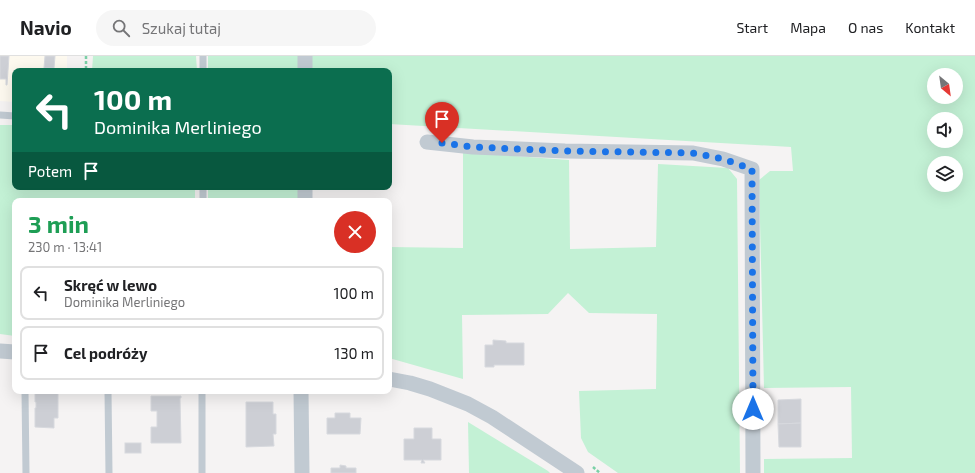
<!DOCTYPE html>
<html lang="pl">
<meta charset="utf-8">
<style>
body{margin:0;font-family:"Exo 2",sans-serif;background:#f6f6f6;color:#202124;height:100vh;display:flex;flex-direction:column;font-size:15px;white-space:nowrap}
*{box-sizing:border-box;margin:0}
p{font-size:13px;color:#757577}
.icon{flex:none;width:22px;height:22px;fill:none;stroke:currentColor;stroke-width:2;stroke-linecap:round;stroke-linejoin:round}
.map{position:relative;flex:1;overflow:hidden}
.sheet{position:absolute;left:12px;top:142px;width:380px;height:196px;display:flex;flex-direction:column;background:#fff;border-radius:8px;box-shadow:0 4px 16px #0002}
.sheet>*{flex:none}
.guide{position:absolute;left:12px;top:12px;width:380px;height:122px;border-radius:8px;box-shadow:0 4px 16px #0002;background:#0b6e4f;color:#fff;overflow:hidden}
.needle{width:26px;rotate:151deg}
.buttons{position:absolute;left:927px;top:12px;display:grid;gap:8px}
.buttons a{display:grid;place-items:center;width:36px;height:36px;border-radius:50%;background:#fff;box-shadow:0 4px 16px #0002;font-size:20px}
.pin{position:absolute;display:grid;place-items:center;width:34px;height:34px;color:#fff;margin:-41px -17px;border-radius:50% 50% 50% 0;rotate:-45deg;box-shadow:0 0 4px #0007}
.pin .icon{rotate:45deg}
.me{position:absolute;width:44px;margin:-22px;rotate:0deg;stroke-linejoin:round;filter:drop-shadow(0 0 3px #0008)}
.turn{display:flex;align-items:center;gap:14px;height:84px;padding:0 16px;font-size:18px}
.turn .icon{width:52px;height:52px;stroke-width:2.5}
.turn b{display:block;font-size:28px;line-height:34px}
.then{display:flex;align-items:center;height:38px;padding:0 16px;background:#0003;gap:8px;font-size:15px}
.round{display:grid;place-items:center;flex:none;width:42px;height:42px;border-radius:21px;background:#f6f6f6}
.summary{display:flex;align-items:center;justify-content:space-between;height:68px;padding:0 16px}
h1{font-size:24px;font-weight:700;line-height:30px;color:#1e9e55}
ul{padding:0;list-style:none}
li{display:flex;align-items:center;gap:12px;height:54px;margin:0 8px 6px;padding:0 8px;border:2px solid #e0e0e0;border-radius:8px}
li div{flex:1}
li b{display:block;font-size:15px}
li em{font-style:normal}
header{display:flex;align-items:center;gap:24px;box-sizing:border-box;height:56px;padding:0 20px;background:#fff;border-bottom:1px solid #e0e0e0}
header strong{font-size:19px}
nav{display:flex;gap:22px;margin-inline-start:auto;font-size:14px}
.search{width:280px;height:36px;background:#f6f6f6;display:flex;align-items:center;gap:10px;box-sizing:border-box;padding:0 14px;border-radius:22px;color:#757577;font-size:15px}
.map>svg:first-child{display:block}
</style>
<header>
<strong>Navio</strong>
<div class="search"><svg class="icon" aria-label="search" viewBox="0 0 24 24"><circle cx="10" cy="10" r="6"/><path d="M15 15l6 6"/></svg>Szukaj tutaj</div>
<nav><a>Start</a><a>Mapa</a><a>O nas</a><a>Kontakt</a></nav>
</header>
<div class="map">
<svg width="975" height="417" viewBox="0 0 975 417">
<rect width="100%" height="100%" fill="#f5f3f3"/>
<!-- commercial -->
<path fill="#fdf9ef" d="M 0,0 L 67,0 L 67,15 L 15,15 L 15,46 L 0,45 Z"/>
<!-- green -->
<g fill="#c3f1d5" fill-rule="evenodd">
<path d="M 93,0 L 196,0 L 197,15 L 92,15 Z"/>
<rect x="208" y="0" width="92" height="15"/>
<path d="M 312,0 L 975,0 L 975,417 L 764,417 L 764,403 L 852,402 L 851,331 L 764,332 L 759,124 L 770,115 L 793,115 L 791,91 L 389,68 L 389,15 L 312,15 ZM 934,19 L 956,19 L 956,41 L 934,41 ZM 934,63 L 956,63 L 956,85 L 934,85 ZM 934,107 L 956,107 L 956,129 L 934,129 Z"/>
<path d="M 0,69 L 15,69 L 15,131 L 195,131 L 195,145 L 15,145 L 15,280 L 0,278 Z"/>
<path d="M 463,96 L 569,104 L 570,193 L 656,191 L 658,108 L 728,112 L 737,123 L 740,417 L 618,417 L 588,396 L 581,382 L 579,335 L 656,333 L 657,258 L 589,257 L 568,237 L 548,258 L 462,259 L 463,323 L 389,302 L 389,191 L 463,192 Z"/>
<rect x="208" y="131" width="91" height="14"/>
<path d="M 468,366 L 548,415 L 550,417 L 469,417 Z"/>
</g>
<!-- building -->
<g fill="#cdcfd5" stroke="#d7d9de">
<path d="M 0,0 L 9,0 L 7,29 L 6,29 L 6,23 L 0,23 Z"/>
<path d="M 45,0 L 55,0 L 54,12 L 44,12 Z"/>
<path d="M 493,284 L 506,285 L 506,287 L 524,287 L 524,309 L 494,309 L 494,311 L 485,311 L 485,289 L 493,289 Z"/>
<path d="M 35,336 L 58,336 L 58,362 L 54,362 L 54,372 L 35,371 L 35,352 L 36,352 L 36,346 L 35,346 Z"/>
<path d="M 151,340 L 181,340 L 181,342 L 180,342 L 181,387 L 151,387 L 151,371 L 157,371 L 157,355 L 151,355 Z"/>
<path d="M 801,343 L 801,367 L 778,368 L 778,344 Z"/>
<path d="M 246,346 L 273,346 L 273,358 L 276,358 L 276,378 L 273,378 L 274,390 L 246,391 Z"/>
<path d="M 335,357 L 350,357 L 350,362 L 361,362 L 360,378 L 327,378 L 327,362 L 335,362 Z"/>
<path d="M 801,367 L 801,391 L 779,391 L 778,368 Z"/>
<path d="M 414,372 L 432,372 L 432,383 L 441,383 L 441,404 L 423,404 L 425,407 L 421,407 L 422,404 L 404,404 L 404,383 L 414,383 Z"/>
<rect x="125" y="387" width="16" height="10"/>
<path d="M 340,409 L 346,410 L 346,412 L 356,412 L 356,417 L 331,417 L 331,412 L 340,412 Z"/>
</g>
<g fill="none" stroke-linecap="round" stroke-linejoin="round">
<!-- path -->
<g stroke="#7ad0a6" stroke-width="2.5" stroke-dasharray="3 2" stroke-linecap="butt">
<path d="M 86,0 L 86,15"/>
<path d="M 593,411 L 600,417"/>
</g>
<!-- service -->
<g stroke="#c1cad2" stroke-width="7">
<path d="M 203,15 L 203,0"/>
<path d="M 0,59 L 15,60"/>
<path d="M 203,145 L 203,131"/>
<path d="M 25,335 L 26,417"/>
<path d="M 108,335 L 109,417"/>
<path d="M 202,417 L 202,335"/>
</g>
<!-- minor -->
<g stroke="#c1cad2" stroke-width="15">
<path d="M 305,0 L 305,15"/>
<path d="M 427,86 L 473,91 L 565,95 L 693,97 L 723,103 L 752,113 L 753,417"/>
<path d="M 305,131 L 305,145"/>
<path d="M 0,295 L 15,296"/>
<path d="M 389,323 L 410,327 L 430,333 L 468,348 L 492,361 L 577,417"/>
<path d="M 301,335 L 302,417"/>
</g>
</g>
<g fill="none" stroke-linecap="round" stroke-linejoin="round">
<!-- route -->
<path stroke="#1a73e8" stroke-width="7" stroke-dasharray="0 12.6" d="M 442,87 L 473,91 L 565,95 L 693,97 L 723,103 L 752,113 L 753,353"/>
</g>
</svg>
<div class="buttons">
<a><svg class="needle" viewBox="-14 -14 28 28"><path d="M0-13l5 13h-10z" fill="#e53935"/><path d="M0 13l5-13h-10z" fill="#757577"/></svg></a>
<a><svg class="icon" aria-label="sound" viewBox="0 0 24 24"><path d="M4 9h4l5-4v14l-5-4H4zM17 9q2 3 0 6"/></svg></a>
<a><svg class="icon" aria-label="layers" viewBox="0 0 24 24"><path d="M12 4l9 5-9 5-9-5zM3 14l9 5 9-5"/></svg></a>
</div>
<div class="pin" style="left:442px;top:87px;background:#d93025"><svg class="icon" aria-label="arrive" viewBox="0 0 24 24"><path d="M6 21V4h12l-3 4 3 4H6"/></svg></div>
<svg class="me" style="left:753px;top:353px" viewBox="-20 -20 40 40"><circle r="19" fill="#fff"/><path d="M0-13L10 11 0 6-10 11z" fill="#1a73e8"/></svg>
<div class="guide">
<div class="turn"><svg class="icon" aria-label="left" viewBox="0 0 24 24"><path d="M17 20v-9H6M10 6l-5 5 5 5"/></svg><div><b>100 m</b>Dominika Merliniego</div></div>
<div class="then">Potem<svg class="icon" aria-label="arrive" viewBox="0 0 24 24"><path d="M6 21V4h12l-3 4 3 4H6"/></svg></div>
</div>
<section class="sheet">
<div class="summary"><div><h1>3 min</h1><p>230 m · 13:41</p></div><a class="round" style="background:#d93025;color:#fff"><svg class="icon" aria-label="close" viewBox="0 0 24 24"><path d="M6 6l12 12M18 6L6 18"/></svg></a></div>
<ul>
<li><svg class="icon" aria-label="left" viewBox="0 0 24 24"><path d="M17 20v-9H6M10 6l-5 5 5 5"/></svg><div><b>Skręć w lewo</b><p>Dominika Merliniego</p></div><em>100 m</em></li>
<li><svg class="icon" aria-label="arrive" viewBox="0 0 24 24"><path d="M6 21V4h12l-3 4 3 4H6"/></svg><div><b>Cel podróży</b></div><em>130 m</em></li>
</ul>
</section>
</div>
